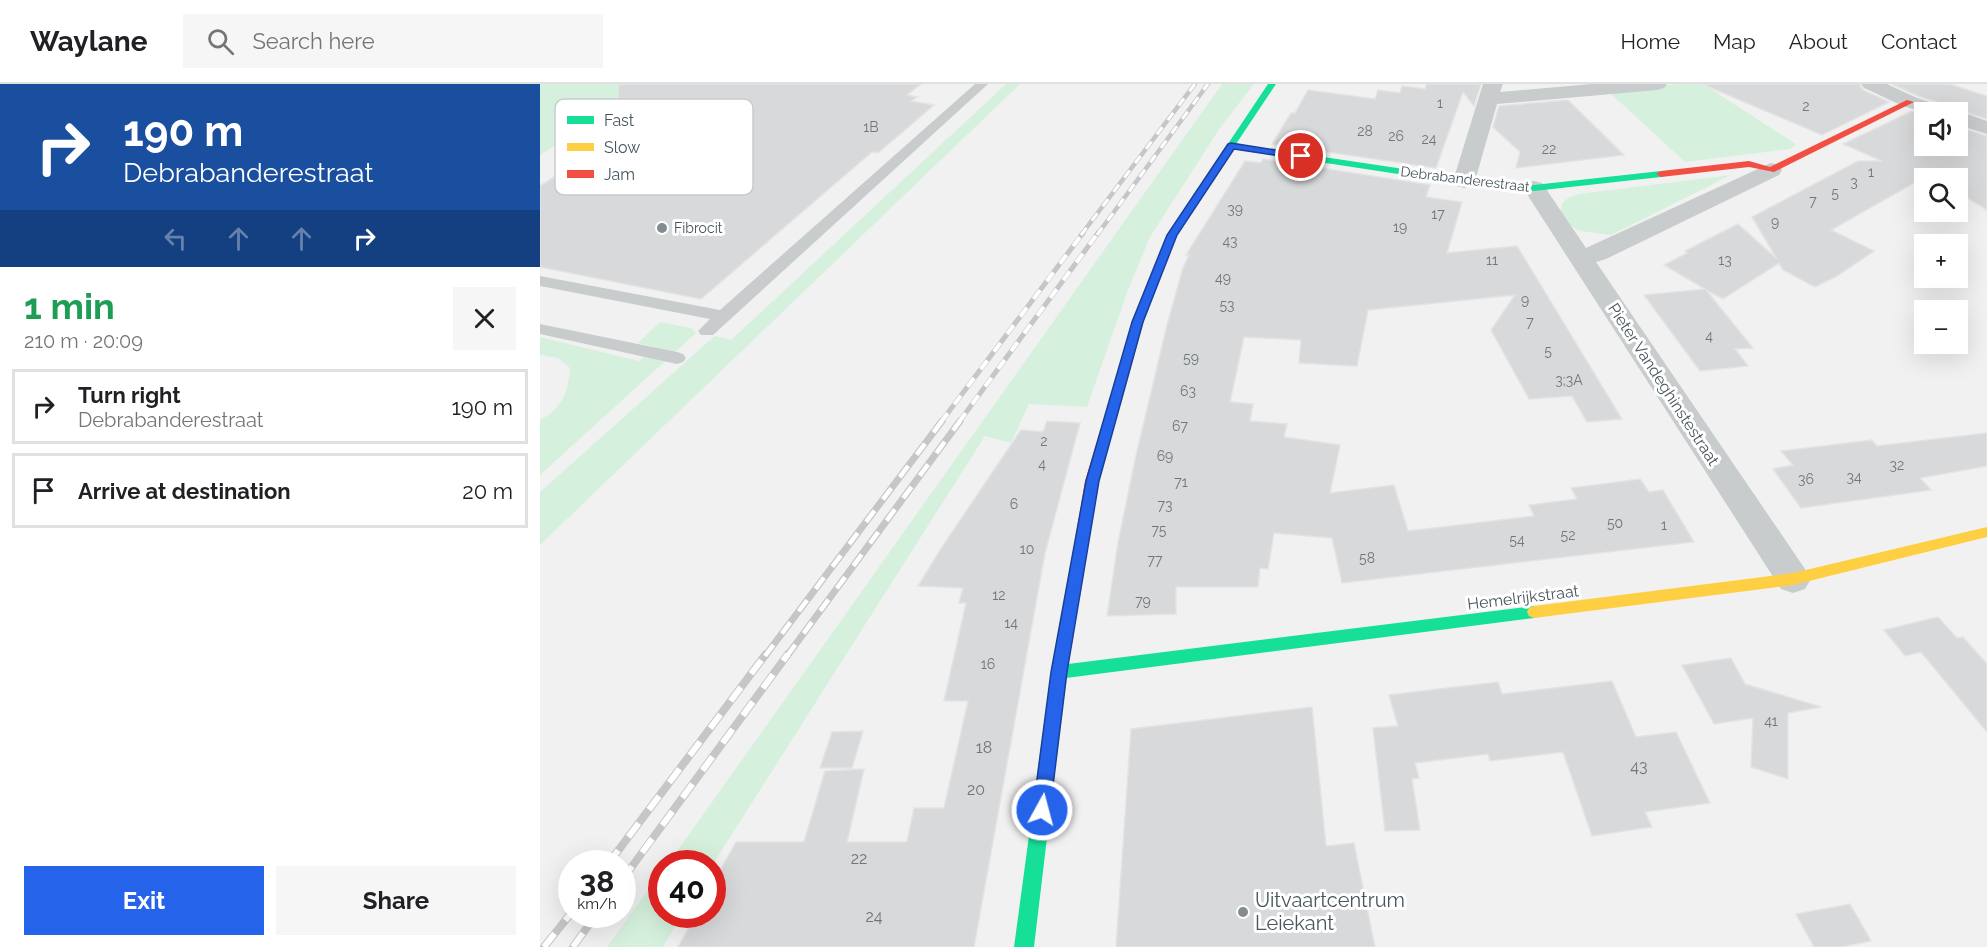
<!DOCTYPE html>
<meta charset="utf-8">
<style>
body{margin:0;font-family:Raleway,sans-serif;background:#f6f6f6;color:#202124;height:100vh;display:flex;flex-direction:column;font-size:22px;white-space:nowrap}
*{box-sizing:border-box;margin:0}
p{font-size:20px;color:#757577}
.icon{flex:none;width:33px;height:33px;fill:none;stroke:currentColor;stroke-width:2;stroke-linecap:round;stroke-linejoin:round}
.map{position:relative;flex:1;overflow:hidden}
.side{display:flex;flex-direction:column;background:#fff;width:540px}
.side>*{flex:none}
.banner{background:#1a4fa0;color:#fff;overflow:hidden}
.fabs{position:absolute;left:1374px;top:18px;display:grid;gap:12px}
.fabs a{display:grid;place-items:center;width:54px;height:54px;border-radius:0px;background:#fff;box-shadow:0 6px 24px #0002;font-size:30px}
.speed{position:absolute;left:18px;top:766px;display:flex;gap:12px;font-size:30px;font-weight:700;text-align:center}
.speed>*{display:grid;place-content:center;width:78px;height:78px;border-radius:50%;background:#fff;box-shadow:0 6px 24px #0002;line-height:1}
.speed small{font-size:15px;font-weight:400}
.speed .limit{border:9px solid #d22;background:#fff;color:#111}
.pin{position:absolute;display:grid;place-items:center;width:51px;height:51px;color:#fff;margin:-26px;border:3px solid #fff;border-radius:50%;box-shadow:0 2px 6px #0007}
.me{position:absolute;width:66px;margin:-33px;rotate:7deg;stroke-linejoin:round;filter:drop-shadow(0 0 4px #0008)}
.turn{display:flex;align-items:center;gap:21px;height:126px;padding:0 24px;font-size:27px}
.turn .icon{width:78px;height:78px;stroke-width:2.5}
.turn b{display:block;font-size:42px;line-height:51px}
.lanes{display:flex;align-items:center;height:57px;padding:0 24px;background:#0003;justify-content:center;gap:30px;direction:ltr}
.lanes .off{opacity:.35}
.round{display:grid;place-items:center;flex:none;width:63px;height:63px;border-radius:0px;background:#f6f6f6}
.overview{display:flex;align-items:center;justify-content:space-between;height:102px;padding:0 24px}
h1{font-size:36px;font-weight:700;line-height:45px;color:#1e9e55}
.action{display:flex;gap:12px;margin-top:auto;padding:12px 24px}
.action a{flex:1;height:69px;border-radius:0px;background:#2563eb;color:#fff;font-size:24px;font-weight:700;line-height:69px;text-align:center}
.action a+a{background:#f6f6f6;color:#202124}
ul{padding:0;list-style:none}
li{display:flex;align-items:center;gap:18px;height:75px;margin:0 12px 9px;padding:0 12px;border:3px solid #e0e0e0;border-radius:0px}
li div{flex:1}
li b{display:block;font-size:22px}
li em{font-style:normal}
header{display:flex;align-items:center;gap:36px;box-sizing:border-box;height:84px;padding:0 30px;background:#fff;border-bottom:2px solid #e0e0e0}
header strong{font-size:28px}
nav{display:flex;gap:33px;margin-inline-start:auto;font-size:21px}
.search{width:420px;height:54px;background:#f6f6f6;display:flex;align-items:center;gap:15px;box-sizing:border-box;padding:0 21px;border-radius:0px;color:#757577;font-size:22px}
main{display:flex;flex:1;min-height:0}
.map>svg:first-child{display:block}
</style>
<header>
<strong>Waylane</strong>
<div class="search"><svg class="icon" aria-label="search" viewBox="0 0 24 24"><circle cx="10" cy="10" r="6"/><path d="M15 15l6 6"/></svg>Search here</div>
<nav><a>Home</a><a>Map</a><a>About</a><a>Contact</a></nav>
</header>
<main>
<section class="side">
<div class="banner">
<div class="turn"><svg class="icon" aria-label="right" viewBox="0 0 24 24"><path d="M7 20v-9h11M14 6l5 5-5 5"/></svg><div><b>190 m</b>Debrabanderestraat</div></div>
<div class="lanes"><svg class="icon off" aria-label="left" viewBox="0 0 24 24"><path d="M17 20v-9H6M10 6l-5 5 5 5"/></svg><svg class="icon off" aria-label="ahead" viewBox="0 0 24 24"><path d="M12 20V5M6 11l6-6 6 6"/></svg><svg class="icon off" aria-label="ahead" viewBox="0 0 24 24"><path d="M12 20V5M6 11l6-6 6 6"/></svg><svg class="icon" aria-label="right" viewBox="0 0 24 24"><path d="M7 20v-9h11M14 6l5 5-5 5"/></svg></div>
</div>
<div class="overview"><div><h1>1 min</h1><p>210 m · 20:09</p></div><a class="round"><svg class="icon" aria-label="close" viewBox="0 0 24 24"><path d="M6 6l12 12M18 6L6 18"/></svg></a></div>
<ul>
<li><svg class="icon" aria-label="right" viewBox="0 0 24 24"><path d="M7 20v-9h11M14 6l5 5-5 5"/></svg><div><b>Turn right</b><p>Debrabanderestraat</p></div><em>190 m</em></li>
<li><svg class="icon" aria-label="arrive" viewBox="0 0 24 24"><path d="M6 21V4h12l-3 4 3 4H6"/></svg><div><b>Arrive at destination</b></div><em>20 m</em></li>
</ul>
<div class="action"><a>Exit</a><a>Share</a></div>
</section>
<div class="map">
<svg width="1447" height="863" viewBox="0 0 1447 863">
<rect width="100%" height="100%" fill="#f2f1f1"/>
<!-- green -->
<g fill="#d5f1dd">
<path d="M 0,0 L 113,0 L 0,71 Z"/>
<path d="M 466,0 L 480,0 L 0,461 L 0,408 L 169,257 L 175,252 L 191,256 Z"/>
<path d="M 682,0 L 714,0 L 680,44 L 610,153 L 588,206 L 547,323 L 489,320 L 471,359 L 445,352 L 173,780 L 128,780 Z"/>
<path d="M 1137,0 L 1163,0 L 1256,60 L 1250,65 L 1145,78 L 1069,8 Z"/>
<path d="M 1191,91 L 1071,151 L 1040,147 L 1031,142 L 1021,128 L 1022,120 L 1028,114 L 1038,110 Z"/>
<path d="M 120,238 L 151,244 L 156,249 L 0,391 L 0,336 C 22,324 28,309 30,284 L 18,274 L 0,271 L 0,253 L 99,277 L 115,263 L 98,259 Z"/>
<path d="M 121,788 L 122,831 L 142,831 L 123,863 L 67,863 Z"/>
</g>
<!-- building -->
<g fill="#d8d9da" stroke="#e3e3e4" stroke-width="1.5">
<path d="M 79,0 L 381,0 L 367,11 L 377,13 L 371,17 L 394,21 L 338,69 L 332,68 L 161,215 L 0,183 L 0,102 L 122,24 L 78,17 Z"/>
<path d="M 887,0 L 941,0 L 934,22 L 923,8 L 896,84 L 732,60 L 751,29 L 755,29 L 768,6 L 835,15 L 838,6 L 860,9 L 862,2 L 885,5 Z"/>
<path d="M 1162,0 L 1319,0 L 1323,6 L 1349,18 L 1282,51 Z"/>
<path d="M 1352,0 L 1409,0 L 1447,12 L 1447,35 L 1420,26 L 1413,28 L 1409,22 L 1378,12 Z"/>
<path d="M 1028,16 L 1084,71 L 976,84 L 980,68 L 953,43 L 959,22 Z"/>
<path d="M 1372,27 L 1384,30 L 1384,62 L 1418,62 L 1418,43 L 1447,52 L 1447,126 L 1418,108 L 1418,94 L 1394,94 L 1388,91 L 1291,146 L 1334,167 L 1297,192 L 1275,203 L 1243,186 L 1239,179 L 1183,215 L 1166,206 L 1213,264 L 1195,265 L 1208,282 L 1160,287 L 1104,211 L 1165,205 L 1124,181 L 1147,169 L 1145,167 L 1198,140 L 1237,175 L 1212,133 L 1318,77 L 1342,77 L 1303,60 Z"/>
<path d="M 723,75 L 890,101 L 886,113 L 922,118 L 907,169 L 977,162 L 1082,335 L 1047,338 L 1032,312 L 989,315 L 951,246 L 975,211 L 828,226 L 817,282 L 759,279 L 761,256 L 704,253 L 690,318 L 713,320 L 710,337 L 747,340 L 744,353 L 800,361 L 790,409 L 854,401 L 868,447 L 994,432 L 989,421 L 1037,415 L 1031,404 L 1100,395 L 1109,408 L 1123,406 L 1154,458 L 802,499 L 792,454 L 734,449 L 728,485 L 720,484 L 718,503 L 636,503 L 636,530 L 567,532 L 578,459 L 595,376 L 627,241 L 643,184 L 649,171 L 646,171 L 705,77 L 721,79 Z"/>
<path d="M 507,337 L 540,339 L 505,469 L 434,863 L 138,863 L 156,831 L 172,831 L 172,801 L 196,758 L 264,758 L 285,687 L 324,685 L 307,758 L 367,758 L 374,724 L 404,724 L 428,617 L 404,617 L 426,519 L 419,519 L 423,504 L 378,502 L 402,463 L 481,346 L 503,348 Z"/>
<path d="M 1447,349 L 1447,382 L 1380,394 L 1391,406 L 1261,424 L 1233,385 L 1253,381 L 1241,367 L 1332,356 L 1337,362 Z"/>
<path d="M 1398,533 L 1417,554 L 1423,553 L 1447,580 L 1447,648 L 1381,568 L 1365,572 L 1344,546 Z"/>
<path d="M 1191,574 L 1205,600 L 1281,623 L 1248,629 L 1248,695 L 1211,683 L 1213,634 L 1174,640 L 1142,581 Z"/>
<path d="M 1072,597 L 1096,653 L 1136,648 L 1170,719 L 1105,728 L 1112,743 L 1052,752 L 1023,668 L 950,677 L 948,670 L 875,679 L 879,694 L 872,695 L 880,746 L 845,747 L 833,644 L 858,642 L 849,611 L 958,598 L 962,610 Z"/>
<path d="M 772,623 L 786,762 L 814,759 L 835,863 L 576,863 L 591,645 Z"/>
<path d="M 323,647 L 312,684 L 280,684 L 292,648 Z"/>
<path d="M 1310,820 L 1331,857 L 1301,863 L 1274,863 L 1256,830 Z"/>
</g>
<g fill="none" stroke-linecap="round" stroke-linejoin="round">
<!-- lane -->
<g fill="#c8cccd" fill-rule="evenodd">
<path d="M 435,0 L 448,0 L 173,251 L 161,251 L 158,247 L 170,235 L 0,202 L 0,192 L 180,226 Z"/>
<path d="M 0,240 L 137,268 L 143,270 L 146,274 L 143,278 L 137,280 L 0,250 Z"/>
</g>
<!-- street -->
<g fill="#c8cccd" fill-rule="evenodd">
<path d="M 943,0 L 963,0 L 960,8 L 1051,0 L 1127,0 L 1124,4 L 1117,6 L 957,20 L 935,97 L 932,102 L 924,104 L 916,102 L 913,97 Z"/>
<path d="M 1321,0 L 1347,0 L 1377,14 L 1408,24 L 1411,28 C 1377,32 1355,18 1324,4 Z"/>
<path d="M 1416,28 C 1426,28 1437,34 1447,37 L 1447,50 L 1418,41 L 1418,28 Z"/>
<path d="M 1231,79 L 1239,81 L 1242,86 L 1239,91 L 1066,175 L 1056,178 L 1265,485 L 1271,495 L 1265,505 L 1253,509 L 1241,505 L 983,104 L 986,99 L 994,97 L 1002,99 L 1046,164 Z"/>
</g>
<!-- fast -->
<g fill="#16e098" fill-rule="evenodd">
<path d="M 728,0 L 736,0 L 696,60 L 924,94 L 994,101 L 1121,87 L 1126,90 L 1121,93 L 994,107 L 924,100 L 693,65 L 637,151 L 607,225 L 602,228 L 598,227 L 597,225 L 627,151 Z"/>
<path d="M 542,451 L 547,452 L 549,456 L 528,580 L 994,522 L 999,524 L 1001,528 L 999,532 L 994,534 L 526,594 L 494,863 L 474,863 L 511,588 L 535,456 L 537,452 Z"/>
</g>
<!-- slow -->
<path fill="#ffcf43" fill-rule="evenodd" d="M 1447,443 L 1447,453 L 1253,501 L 994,534 L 989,532 L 987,528 L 989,524 L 994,522 L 1253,489 Z"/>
<!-- jam -->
<g fill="#f24e42" fill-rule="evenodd">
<path d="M 1367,16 L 1374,18 L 1234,88 L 1209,83 L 1121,93 L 1116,90 L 1121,87 L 1209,77 L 1230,83 Z"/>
<path d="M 602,222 L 607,225 L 559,397 L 549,456 L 547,460 L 537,460 L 535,456 L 545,397 L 597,225 Z"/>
</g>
<defs>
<g id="rail-far3">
<path d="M 541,151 L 655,0"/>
<path d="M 557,151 L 668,0"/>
</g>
<g id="rail-far2">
<path d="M 401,338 L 543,149"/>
<path d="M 419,338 L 558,149"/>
</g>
<g id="rail-far1">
<path d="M 225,572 L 402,337"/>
<path d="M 247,572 L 420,337"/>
</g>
<g id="rail">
<path d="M 68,780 L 226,570"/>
<path d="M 82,796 L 248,570"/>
<path d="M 4,863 L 32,828"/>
<path d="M 33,863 L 56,831"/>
</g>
</defs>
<!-- rail-far3 casing -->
<use href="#rail-far3" stroke="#c4c6c8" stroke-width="4.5"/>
<!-- rail-far2 casing -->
<use href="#rail-far2" stroke="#c4c6c8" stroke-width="5"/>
<!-- rail-far1 casing -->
<use href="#rail-far1" stroke="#c4c6c8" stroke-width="7"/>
<!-- rail casing -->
<use href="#rail" stroke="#c4c6c8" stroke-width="8"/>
<!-- rail-far3 -->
<use href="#rail-far3" stroke="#fff" stroke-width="3" stroke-dasharray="9" stroke-linecap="butt"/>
<!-- rail-far2 -->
<use href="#rail-far2" stroke="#fff" stroke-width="4" stroke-dasharray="11" stroke-linecap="butt"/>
<!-- rail-far1 -->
<use href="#rail-far1" stroke="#fff" stroke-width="4.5" stroke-dasharray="14" stroke-linecap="butt"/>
<!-- rail -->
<use href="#rail" stroke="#fff" stroke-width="6" stroke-dasharray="17" stroke-linecap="butt"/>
</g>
<!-- route -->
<path fill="#2563eb" stroke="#184099" stroke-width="1.5" d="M 691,59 L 761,70 L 765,72 L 761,75 L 694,65 L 637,151 L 603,238 L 559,397 L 527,588 L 510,726 L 508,732 L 502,734 L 495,732 L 493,726 L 511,588 L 546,397 L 592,238 L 627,151 L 688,60 Z"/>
<!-- markers -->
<g fill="#838c91" stroke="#fff" stroke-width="2">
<circle cx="122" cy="144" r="6"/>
<circle cx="703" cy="828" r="6"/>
</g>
<g text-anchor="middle" stroke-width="6" stroke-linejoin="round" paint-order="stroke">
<!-- number labels -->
<g font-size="14" fill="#6d787e">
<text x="900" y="24">1</text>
<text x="1266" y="27">2</text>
<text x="331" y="48">1B</text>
<text x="825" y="52">28</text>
<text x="856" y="57">26</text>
<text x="889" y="60">24</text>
<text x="1009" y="70">22</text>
<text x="1331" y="93">1</text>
<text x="1314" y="103">3</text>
<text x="1295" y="114">5</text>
<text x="1273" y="122">7</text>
<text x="695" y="130">39</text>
<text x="898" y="135">17</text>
<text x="1235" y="143">9</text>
<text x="860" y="148">19</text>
<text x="690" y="162">43</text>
<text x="952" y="181">11</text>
<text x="1185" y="181">13</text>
<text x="683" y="199">49</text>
<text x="985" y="221">9</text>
<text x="687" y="226">53</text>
<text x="990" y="243">7</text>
<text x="1169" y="257">4</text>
<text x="1008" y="272">5</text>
<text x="651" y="279">59</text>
<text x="1029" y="301">3;3A</text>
<text x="648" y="312">63</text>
<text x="640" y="347">67</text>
<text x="504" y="362">2</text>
<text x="625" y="377">69</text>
<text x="502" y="385">4</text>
<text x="1357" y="386">32</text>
<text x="1314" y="398">34</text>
<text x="1266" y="400">36</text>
<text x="641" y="403">71</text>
<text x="474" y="425">6</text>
<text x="625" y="426">73</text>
<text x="1075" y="444">50</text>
<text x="1124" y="446">1</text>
<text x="619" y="451">75</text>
<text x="1028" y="456">52</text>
<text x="977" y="461">54</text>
<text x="487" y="470">10</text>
<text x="827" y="479">58</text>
<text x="615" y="481">77</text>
<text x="459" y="516">12</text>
<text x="603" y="522">79</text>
<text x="471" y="544">14</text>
<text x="448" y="585">16</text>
<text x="1231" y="642">41</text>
</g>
<!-- far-street labels -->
<g font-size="14" fill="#47565e" stroke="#fff">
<text transform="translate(925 95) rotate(7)" y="5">Debrabanderestraat</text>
</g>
<!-- far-poi labels -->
<g font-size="14" fill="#47565e" stroke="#fff" text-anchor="start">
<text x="134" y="149">Fibrocit</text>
</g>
<!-- street labels -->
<g font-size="16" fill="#47565e" stroke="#fff">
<text transform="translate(1124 300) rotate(57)" y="6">Pieter Vandeghinstestraat</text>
<text transform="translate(983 513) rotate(-7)" y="6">Hemelrijkstraat</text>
</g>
<!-- near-number labels -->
<g font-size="16" fill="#6d787e">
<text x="444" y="669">18</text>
<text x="1099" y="688">43</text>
<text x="436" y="711">20</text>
<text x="319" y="780">22</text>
<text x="334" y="838">24</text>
</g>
<!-- near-poi labels -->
<g font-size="20" fill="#47565e" stroke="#fff" text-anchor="start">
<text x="715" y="823">Uitvaartcentrum<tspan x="715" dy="23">Leiekant</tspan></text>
</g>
</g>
<!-- legend -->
<rect x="15" y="15" width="198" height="96" rx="9" fill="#fff" stroke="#c8cccf" stroke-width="1.5"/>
<rect x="27" y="32" width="27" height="8" fill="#16e098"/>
<rect x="27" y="59" width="27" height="8" fill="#ffcf43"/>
<rect x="27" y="86" width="27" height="8" fill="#f24e42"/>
<g font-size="16" fill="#47565e">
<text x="64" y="42">Fast</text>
<text x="64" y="69">Slow</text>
<text x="64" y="96">Jam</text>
</g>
</svg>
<div class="fabs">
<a><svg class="icon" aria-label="sound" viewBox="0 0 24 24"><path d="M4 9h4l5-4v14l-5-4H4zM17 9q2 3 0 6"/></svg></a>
<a><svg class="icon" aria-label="search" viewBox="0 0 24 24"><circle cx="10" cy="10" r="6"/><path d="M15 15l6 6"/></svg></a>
<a>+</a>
<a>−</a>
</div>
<div class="speed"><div>38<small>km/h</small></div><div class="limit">40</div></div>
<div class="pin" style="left:761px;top:72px;background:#d93025"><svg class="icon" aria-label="arrive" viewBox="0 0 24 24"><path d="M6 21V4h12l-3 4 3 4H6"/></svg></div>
<svg class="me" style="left:502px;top:726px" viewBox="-20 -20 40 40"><circle r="17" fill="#2563eb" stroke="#fff" stroke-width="3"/><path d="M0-11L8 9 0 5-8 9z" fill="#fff"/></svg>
</div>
</main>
